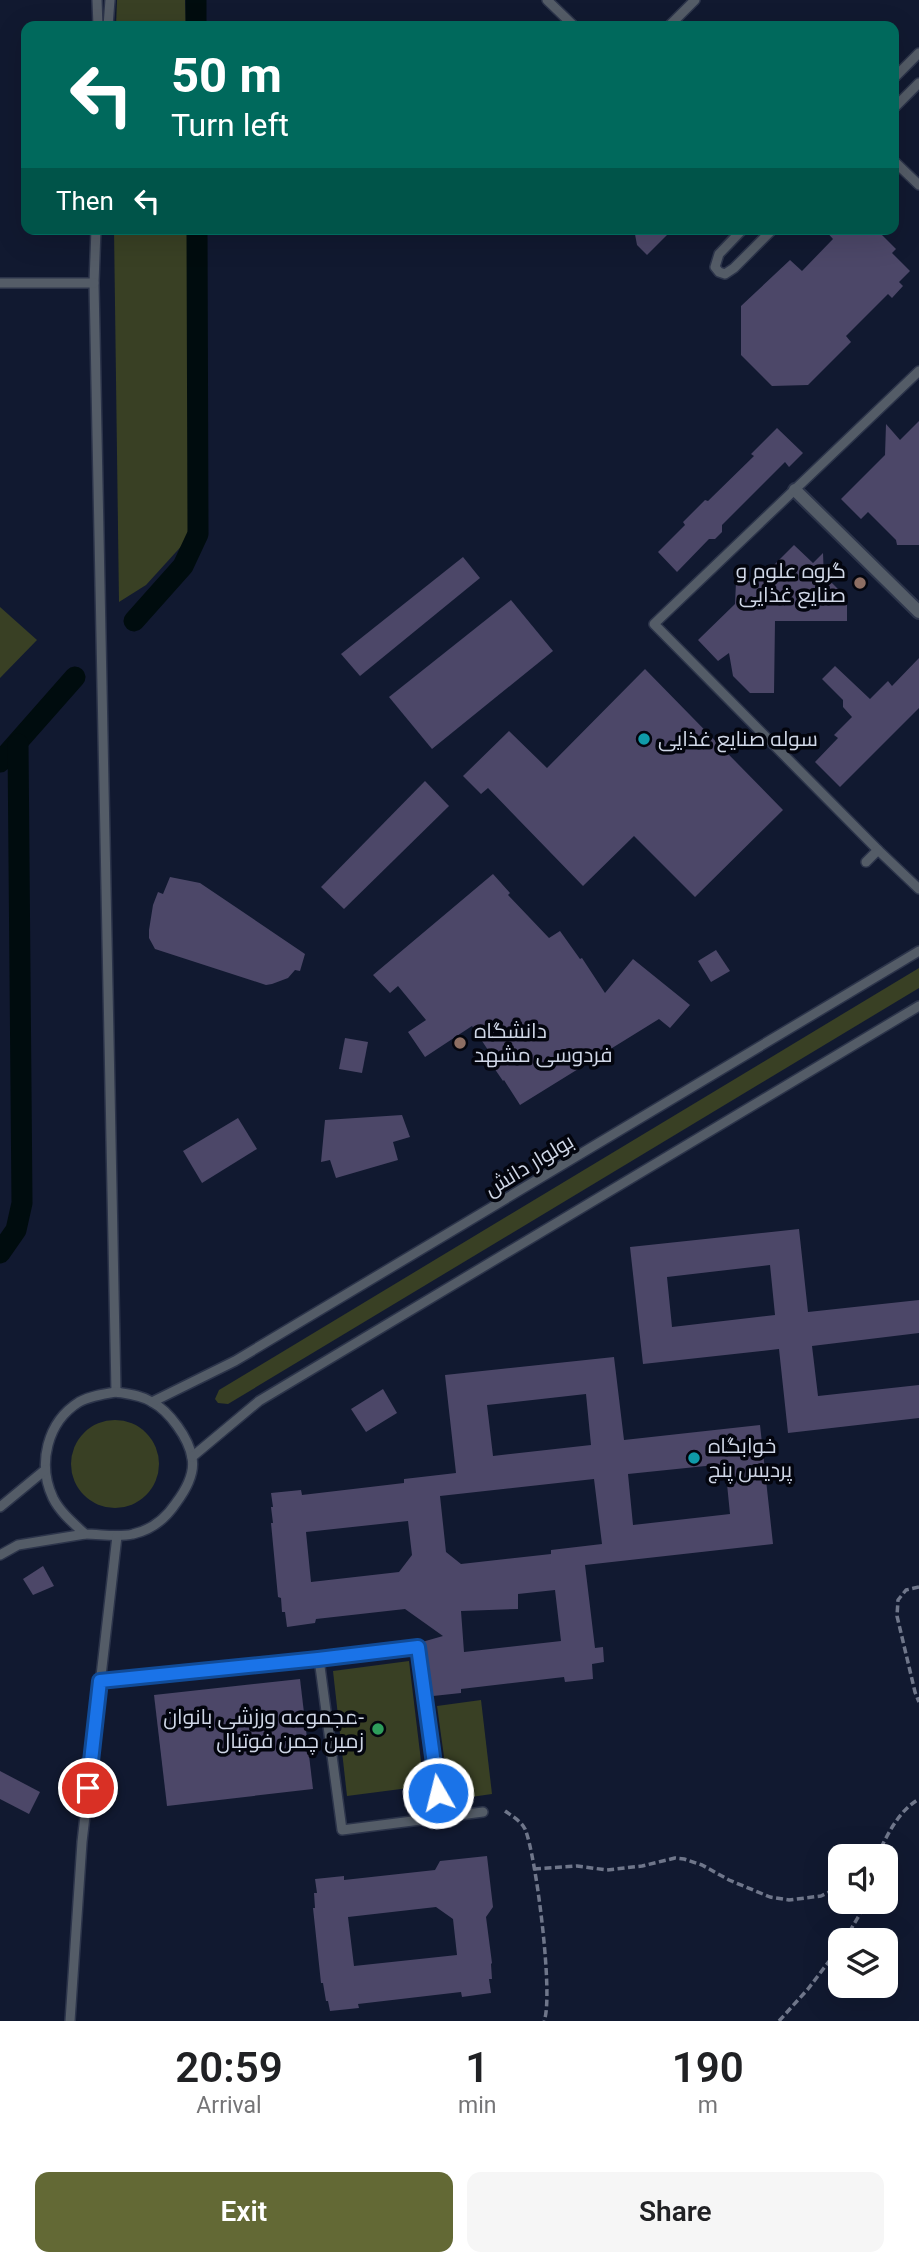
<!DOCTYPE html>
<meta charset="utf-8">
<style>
body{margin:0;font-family:Roboto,Cairo,sans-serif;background:#f6f6f6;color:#202124;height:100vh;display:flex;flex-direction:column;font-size:26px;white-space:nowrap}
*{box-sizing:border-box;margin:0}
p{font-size:23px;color:#757577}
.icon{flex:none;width:38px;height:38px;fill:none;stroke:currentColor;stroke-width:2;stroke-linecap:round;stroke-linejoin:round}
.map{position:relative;height:2021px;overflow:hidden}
.drawer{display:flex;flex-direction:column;background:#fff;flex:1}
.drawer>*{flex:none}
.top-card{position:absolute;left:21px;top:21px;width:878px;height:214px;border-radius:14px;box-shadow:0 7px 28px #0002;background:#00695c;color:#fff;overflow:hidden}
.fabs{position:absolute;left:828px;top:1844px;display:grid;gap:14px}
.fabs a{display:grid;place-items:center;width:70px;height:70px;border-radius:14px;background:#fff;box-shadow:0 7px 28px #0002;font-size:35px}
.pin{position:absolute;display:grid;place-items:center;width:60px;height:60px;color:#fff;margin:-30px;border:4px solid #fff;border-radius:50%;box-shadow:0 2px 7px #0007}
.me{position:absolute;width:77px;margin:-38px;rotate:352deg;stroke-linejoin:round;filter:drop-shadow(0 0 5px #0008)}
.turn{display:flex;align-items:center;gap:24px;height:147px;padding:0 35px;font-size:32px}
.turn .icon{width:91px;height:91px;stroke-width:2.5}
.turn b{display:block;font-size:49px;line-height:60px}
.then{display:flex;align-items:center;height:66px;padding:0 35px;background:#0003;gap:14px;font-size:26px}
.eta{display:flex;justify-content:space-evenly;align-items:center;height:119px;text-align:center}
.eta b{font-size:42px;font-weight:600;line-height:49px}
.primary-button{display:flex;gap:14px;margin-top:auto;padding:14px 35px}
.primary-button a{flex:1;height:80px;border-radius:14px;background:#636935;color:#fff;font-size:28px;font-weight:600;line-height:80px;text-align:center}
.primary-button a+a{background:#f6f6f6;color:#202124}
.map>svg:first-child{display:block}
</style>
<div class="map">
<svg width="919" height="2021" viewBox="0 0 919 2021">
<rect width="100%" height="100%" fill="#111930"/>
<!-- green -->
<g fill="#394024">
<path d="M 117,0 L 185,0 L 186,26 L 116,26 Z"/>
<path d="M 114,229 L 188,229 L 191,513 L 186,541 L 146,585 L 119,602 Z"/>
<path d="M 0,607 L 37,640 L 0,678 Z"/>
<path d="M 919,968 L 919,988 L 228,1404 L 218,1403 L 215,1399 L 219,1390 Z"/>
<circle cx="115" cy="1464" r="44"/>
<path d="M 409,1661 L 424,1786 L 347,1796 L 333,1671 Z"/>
<path d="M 481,1700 L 492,1794 L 450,1800 L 437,1706 Z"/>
</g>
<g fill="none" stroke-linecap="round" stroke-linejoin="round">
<!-- canal -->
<g stroke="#000c0e" stroke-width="21">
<path d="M 196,0 L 196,26"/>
<path d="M 134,621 L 183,566 L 198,534 L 197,229"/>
<path d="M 0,762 L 75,677"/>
<path d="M 0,1253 L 16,1230 L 22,1203 L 18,744"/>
</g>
</g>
<!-- building -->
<g fill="#4c4768" fill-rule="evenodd">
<path d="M 634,229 L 673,229 L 647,255 L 637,245 Z"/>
<path d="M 824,229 L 876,229 L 896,249 L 892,253 L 910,271 L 899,282 L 903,286 L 892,298 L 888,294 L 846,336 L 851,342 L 808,385 L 772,386 L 741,355 L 741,306 L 790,260 L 802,271 L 833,239 Z"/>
<path d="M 919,421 L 919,545 L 897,545 L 896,540 L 868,512 L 861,519 L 841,499 L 885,455 L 886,424 L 900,440 Z"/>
<path d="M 777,428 L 803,453 L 789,467 L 785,462 L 722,525 L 722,532 L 715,539 L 709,539 L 677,572 L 658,552 L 685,525 L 683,522 L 705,500 L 708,501 L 754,456 L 751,454 Z"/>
<path d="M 794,545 L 813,563 L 823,553 L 824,579 L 829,580 L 838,589 L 838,594 L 847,594 L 847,621 L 775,621 L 774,693 L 750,693 L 733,676 L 729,653 L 718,661 L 698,640 L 735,604 L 736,582 L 758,581 Z"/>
<path d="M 463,557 L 480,578 L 360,676 L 341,654 Z"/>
<path d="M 511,600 L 553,651 L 432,749 L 389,697 Z"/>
<path d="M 919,658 L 919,708 L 840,787 L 815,762 L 838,738 L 834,735 L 852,717 L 843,707 L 843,700 L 822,679 L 835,666 L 870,699 L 888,681 L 892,686 Z"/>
<path d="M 645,669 L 783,810 L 695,897 L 634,836 L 583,886 L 488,788 L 481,794 L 463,776 L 509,731 L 547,768 Z"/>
<path d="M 425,781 L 449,806 L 344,909 L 321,887 Z"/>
<path d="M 493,874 L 510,893 L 508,895 L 549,938 L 560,931 L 580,959 L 582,958 L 605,993 L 633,959 L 690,1005 L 670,1028 L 659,1019 L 520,1105 L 504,1080 L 503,1081 L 490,1062 L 494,1059 L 472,1026 L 425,1057 L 408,1032 L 426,1020 L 398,986 L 390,993 L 373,975 Z"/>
<path d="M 170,877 L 200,883 L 305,954 L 300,971 L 295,970 L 288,978 L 272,984 L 266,985 L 155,949 L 149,938 L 149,930 L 153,905 L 158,892 L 163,894 Z"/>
<path d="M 716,950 L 730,971 L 711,982 L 698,961 Z"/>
<path d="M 345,1038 L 368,1042 L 362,1073 L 339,1069 Z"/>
<path d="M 402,1115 L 410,1137 L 393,1142 L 398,1160 L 336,1178 L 330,1160 L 321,1162 L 325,1120 Z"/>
<path d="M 238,1118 L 257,1149 L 202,1183 L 183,1151 Z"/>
<path d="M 799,1229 L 808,1312 L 919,1300 L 919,1333 L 812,1346 L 818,1396 L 919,1385 L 919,1418 L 788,1433 L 779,1349 L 643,1364 L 630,1247 ZM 770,1265 L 775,1315 L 672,1327 L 667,1277 Z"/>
<path d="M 614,1357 L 624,1440 L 760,1425 L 773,1544 L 585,1565 L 595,1648 L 603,1647 L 604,1662 L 592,1664 L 593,1679 L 565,1682 L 564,1677 L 461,1689 L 461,1693 L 433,1696 L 425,1646 L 422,1642 L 443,1636 L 405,1609 L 316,1619 L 315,1623 L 287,1627 L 285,1612 L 282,1612 L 281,1598 L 278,1597 L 271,1523 L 273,1523 L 271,1507 L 273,1507 L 271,1493 L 301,1490 L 302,1495 L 404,1483 L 404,1479 L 456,1473 L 445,1375 ZM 586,1394 L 591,1445 L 493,1456 L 487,1405 ZM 725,1464 L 730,1514 L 633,1525 L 628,1474 ZM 594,1479 L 602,1544 L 551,1550 L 551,1554 L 461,1564 L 446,1552 L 440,1496 ZM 408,1521 L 412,1555 L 399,1572 L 311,1582 L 306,1532 ZM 555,1590 L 561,1641 L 464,1652 L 461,1611 L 518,1609 L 518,1594 Z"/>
<path d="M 383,1389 L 397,1413 L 366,1432 L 351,1409 Z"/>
<path d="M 43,1566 L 54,1586 L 33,1595 L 23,1579 Z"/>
<path d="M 300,1679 L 313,1789 L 167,1806 L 154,1695 Z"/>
<path d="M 0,1771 L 40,1792 L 29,1814 L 0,1799 Z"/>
<path d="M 487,1856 L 493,1907 L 486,1917 L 492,1963 L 491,1964 L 492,1979 L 489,1979 L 491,1993 L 462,1997 L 461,1992 L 358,2004 L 359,2008 L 330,2011 L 328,2001 L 326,2001 L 323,1983 L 321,1983 L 313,1908 L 315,1908 L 314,1893 L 317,1893 L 315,1879 L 344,1876 L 344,1880 L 435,1870 L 440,1861 ZM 436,1907 L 453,1919 L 457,1955 L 354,1966 L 348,1917 Z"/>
</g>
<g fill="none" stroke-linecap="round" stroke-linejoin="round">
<defs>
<g id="service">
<path d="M 97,0 L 98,26"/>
<path d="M 547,0 L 574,26"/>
<path d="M 108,26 L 110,0"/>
<path d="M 669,26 L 695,0"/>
<path d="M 894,78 L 919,53"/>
<path d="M 894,108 L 919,83"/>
<path d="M 894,161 L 919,185"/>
<path d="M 96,229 L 94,283 L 116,1392"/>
<path d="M 743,229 L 719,254 L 715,267 L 719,272 L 725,274 L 734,268 L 773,229"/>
<path d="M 0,283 L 94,283"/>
<path d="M 919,371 L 654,624 L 878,850 L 919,889"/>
<path d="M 866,862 L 878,850"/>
<path d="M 116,1392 C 128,1394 141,1395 152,1402 C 169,1411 189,1438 192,1458 C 195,1473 185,1491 176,1503 C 166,1518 151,1530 133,1534 C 117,1538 101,1534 85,1534 C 73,1523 60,1512 53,1498 C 37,1464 47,1422 79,1402 C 90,1396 103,1394 116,1392 Z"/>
<path d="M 152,1402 L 235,1361 L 919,951"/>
<path d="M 192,1457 L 259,1401 L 919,1006"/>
<path d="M 0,1507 L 45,1470"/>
<path d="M 0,1555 L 18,1545 L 85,1534"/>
<path d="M 319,1659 L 342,1830 L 483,1812"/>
<path d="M 100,1680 L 319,1659 L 418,1647 L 442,1817"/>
<path d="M 70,2021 L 82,1842 L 117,1536"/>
</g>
<path id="pedestrian" d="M 795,490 L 919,612"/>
</defs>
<!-- service casing -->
<use href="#service" stroke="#2c344a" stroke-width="12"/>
<!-- pedestrian casing -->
<use href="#pedestrian" stroke="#2c344a" stroke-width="16"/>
<!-- path -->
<g stroke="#6f768a" stroke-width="3.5" stroke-dasharray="7 3.5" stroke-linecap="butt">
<path d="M 919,1587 L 906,1590 L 898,1600 L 897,1616 L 915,1692 L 919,1702"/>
<path d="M 505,1811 C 512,1816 521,1821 525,1829 C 536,1854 554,1998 544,2021"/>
<path d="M 876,1857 C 888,1835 897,1812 919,1799"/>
<path d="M 534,1869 L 577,1866 L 607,1870 L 642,1866 L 675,1858 L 684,1859 L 702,1865 L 729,1880 L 770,1897 L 789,1900 L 821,1896 L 840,1887"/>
<path d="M 844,1941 L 860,1914 L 862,1902"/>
<path d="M 779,2021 L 808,1989 L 840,1947"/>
</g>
<!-- service -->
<use href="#service" stroke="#545c67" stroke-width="9"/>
<!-- pedestrian -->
<use href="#pedestrian" stroke="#545c67" stroke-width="12"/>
</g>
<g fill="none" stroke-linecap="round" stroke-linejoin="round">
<defs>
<path id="route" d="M 88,1788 L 100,1681 L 318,1659 L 418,1647 L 438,1793"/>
</defs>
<!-- route casing -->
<use href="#route" stroke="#114b97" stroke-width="18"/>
<!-- route -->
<use href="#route" stroke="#1a73e8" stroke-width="12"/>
</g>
<!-- markers -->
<g fill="#8d6e63" stroke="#03050e" stroke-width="2.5">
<circle cx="860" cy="583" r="7"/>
<circle cx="460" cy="1043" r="7"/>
</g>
<g fill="#0f9aa8" stroke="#03050e" stroke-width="2.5">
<circle cx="644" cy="739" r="7"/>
<circle cx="694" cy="1458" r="7"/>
</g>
<circle fill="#2e9e5b" stroke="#03050e" stroke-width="2.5" cx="378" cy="1729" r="7"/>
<g text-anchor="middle" stroke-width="7" stroke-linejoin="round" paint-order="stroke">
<!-- poi labels -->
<g font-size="21" fill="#d0d7e7" stroke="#03050e" text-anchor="start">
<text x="846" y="578" text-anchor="end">گروه علوم و<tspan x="846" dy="24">صنایع غذایی</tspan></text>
<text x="658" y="746">سوله صنایع غذایی</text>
<text x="474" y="1038">دانشگاه<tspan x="474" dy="24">فردوسی مشهد</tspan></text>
<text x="708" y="1453">خوابگاه<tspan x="708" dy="24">پردیس پنج</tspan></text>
<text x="364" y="1724" text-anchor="end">مجموعه ورزشی بانوان-<tspan x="364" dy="24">زمین چمن فوتبال</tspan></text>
</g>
<!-- street labels -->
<g font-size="21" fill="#d0d7e7" stroke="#03050e">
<text transform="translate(529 1165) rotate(-31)" y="7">بولوار دانش</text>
</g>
</g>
</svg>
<div class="fabs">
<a><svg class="icon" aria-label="sound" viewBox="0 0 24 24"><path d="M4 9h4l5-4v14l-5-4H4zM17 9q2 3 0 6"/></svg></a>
<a><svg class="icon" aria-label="layers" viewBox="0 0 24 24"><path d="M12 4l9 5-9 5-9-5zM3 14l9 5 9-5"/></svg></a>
</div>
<div class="pin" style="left:88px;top:1788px;background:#d93025"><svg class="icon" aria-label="arrive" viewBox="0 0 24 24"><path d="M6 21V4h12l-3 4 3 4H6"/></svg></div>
<svg class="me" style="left:438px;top:1793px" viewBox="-20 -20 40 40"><circle r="17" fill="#1a73e8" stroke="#fff" stroke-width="3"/><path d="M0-11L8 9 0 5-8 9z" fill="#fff"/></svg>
<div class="top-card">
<div class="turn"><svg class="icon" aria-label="left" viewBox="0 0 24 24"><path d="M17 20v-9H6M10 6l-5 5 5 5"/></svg><div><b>50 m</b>Turn left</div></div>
<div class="then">Then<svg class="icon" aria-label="left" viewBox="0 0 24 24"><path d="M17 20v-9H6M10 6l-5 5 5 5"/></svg></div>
</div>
</div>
<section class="drawer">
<div class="eta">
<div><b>20:59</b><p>Arrival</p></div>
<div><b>1</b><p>min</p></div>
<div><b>190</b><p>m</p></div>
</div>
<div class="primary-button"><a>Exit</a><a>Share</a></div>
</section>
